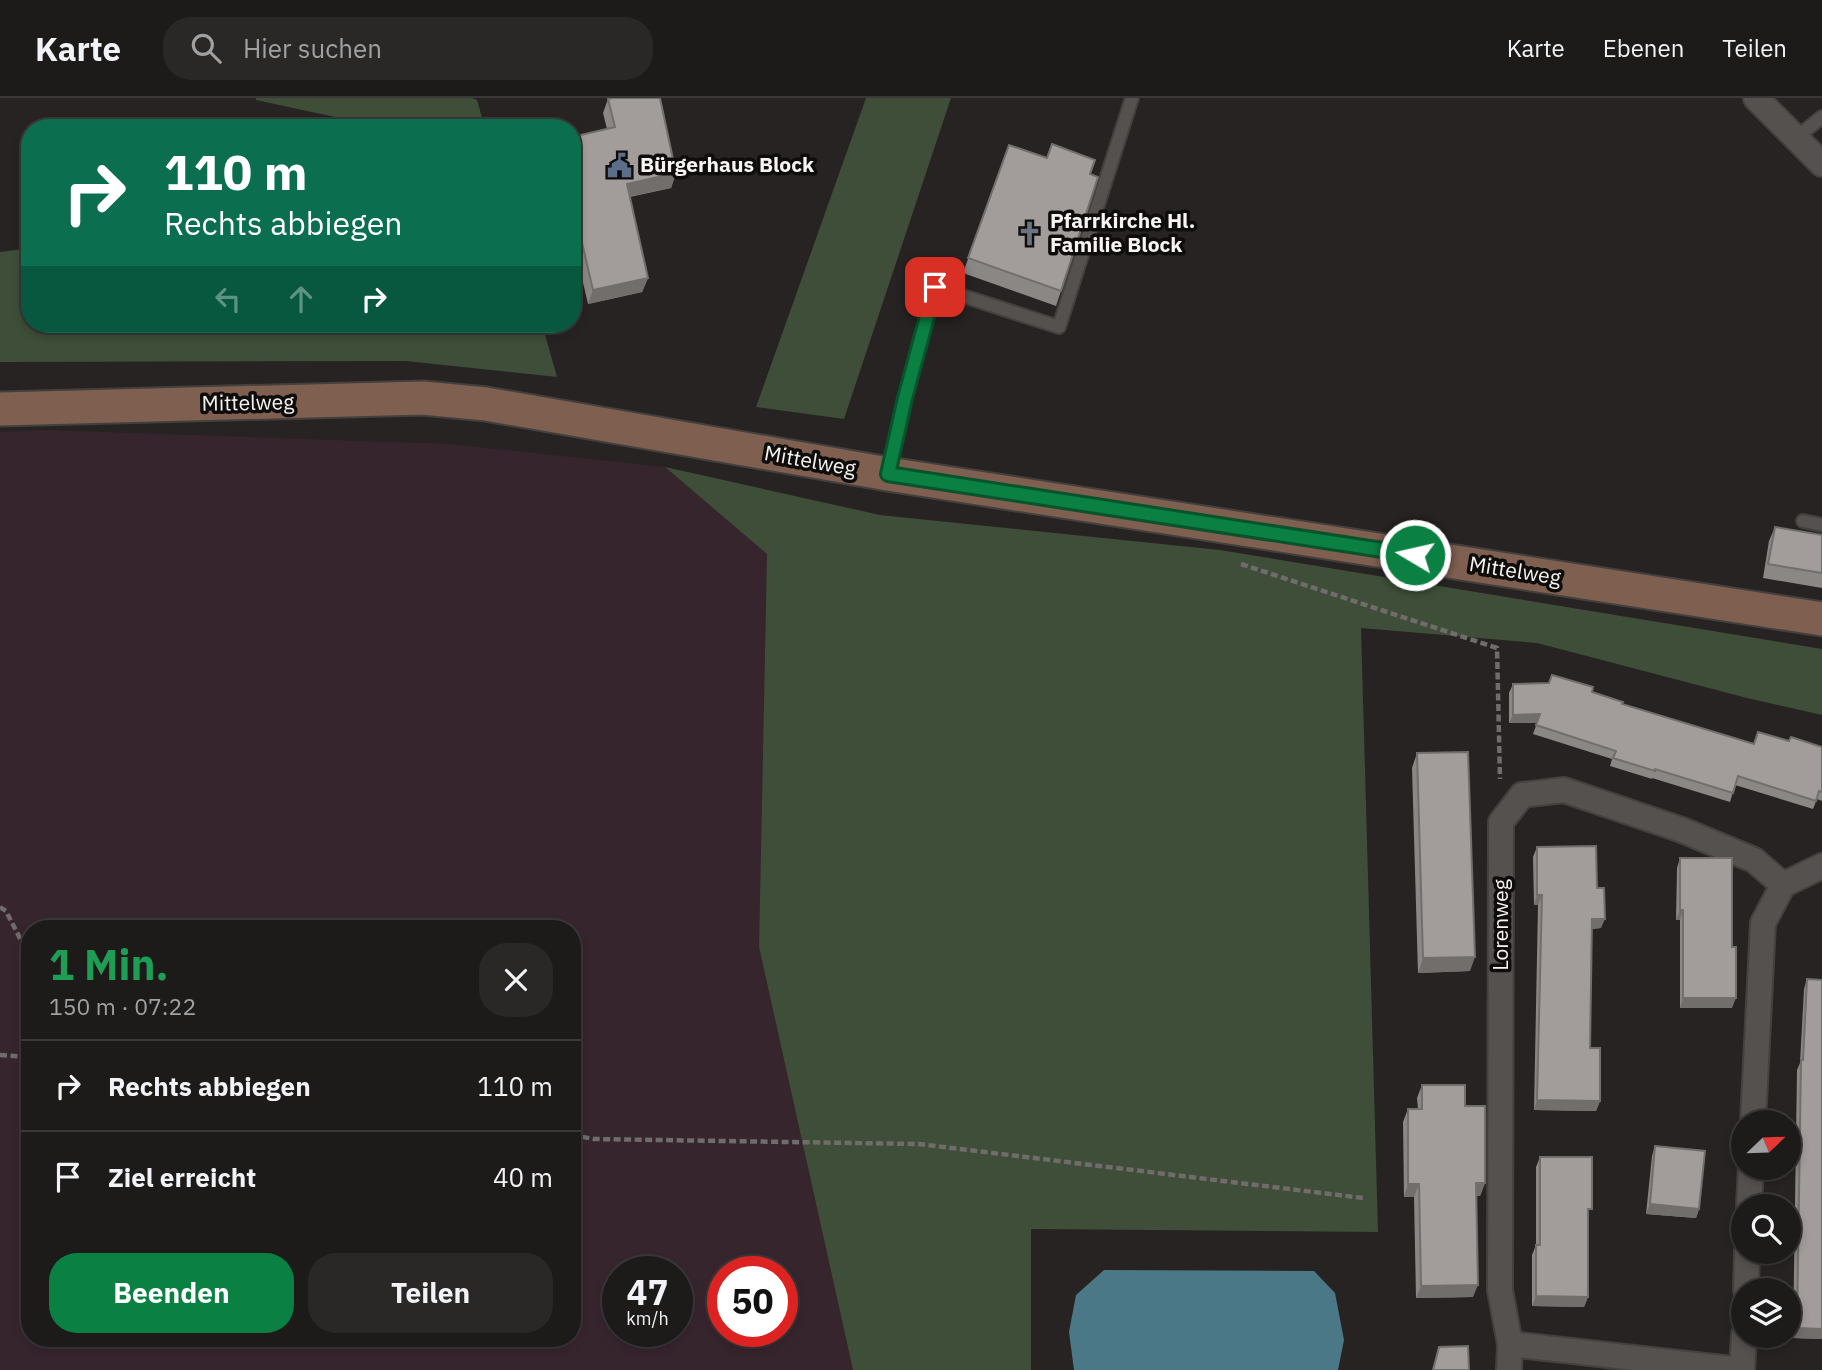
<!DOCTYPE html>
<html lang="de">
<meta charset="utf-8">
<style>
body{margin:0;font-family:"IBM Plex Sans",sans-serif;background:#2a2727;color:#f1f3f6;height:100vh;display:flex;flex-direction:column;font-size:26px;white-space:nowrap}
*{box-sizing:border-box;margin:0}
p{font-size:23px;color:#a0a1a2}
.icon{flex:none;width:38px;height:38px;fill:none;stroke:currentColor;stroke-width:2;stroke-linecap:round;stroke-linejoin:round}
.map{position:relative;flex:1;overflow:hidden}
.drawer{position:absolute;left:21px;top:822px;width:560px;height:427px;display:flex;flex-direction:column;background:#1d1a1a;border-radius:28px;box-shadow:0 4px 10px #0003,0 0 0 2px #3b3839}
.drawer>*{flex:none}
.guide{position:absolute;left:21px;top:21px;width:560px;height:214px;border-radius:28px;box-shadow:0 4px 10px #0003,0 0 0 2px #3b3839;background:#0b6e4f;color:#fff;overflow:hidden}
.needle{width:46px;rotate:67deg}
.tools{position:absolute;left:1731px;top:1012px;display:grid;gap:14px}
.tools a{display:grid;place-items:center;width:70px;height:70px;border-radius:50%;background:#1d1a1a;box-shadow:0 4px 10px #0003,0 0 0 2px #3b3839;font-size:35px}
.speed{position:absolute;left:602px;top:1158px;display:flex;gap:14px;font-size:35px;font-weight:700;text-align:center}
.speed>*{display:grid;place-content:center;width:91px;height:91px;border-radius:50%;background:#1d1a1a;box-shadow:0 4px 10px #0003,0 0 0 2px #3b3839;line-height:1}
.speed small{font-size:18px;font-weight:400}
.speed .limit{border:10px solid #d22;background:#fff;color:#111}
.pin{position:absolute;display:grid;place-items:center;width:60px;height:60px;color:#fff;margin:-30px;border-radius:14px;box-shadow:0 4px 10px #0006}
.me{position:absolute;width:77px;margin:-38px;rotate:279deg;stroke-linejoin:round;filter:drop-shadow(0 0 5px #0008)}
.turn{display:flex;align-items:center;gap:24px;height:147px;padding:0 28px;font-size:32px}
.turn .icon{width:91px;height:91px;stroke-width:2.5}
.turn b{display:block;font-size:49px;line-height:60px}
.lanes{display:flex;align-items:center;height:66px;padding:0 28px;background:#0003;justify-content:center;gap:35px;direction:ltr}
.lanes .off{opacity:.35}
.round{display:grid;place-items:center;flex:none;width:74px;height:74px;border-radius:28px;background:#2a2727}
.head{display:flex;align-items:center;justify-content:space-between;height:119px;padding:0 28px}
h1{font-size:42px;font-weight:800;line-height:52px;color:#1e9e55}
.cta{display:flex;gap:14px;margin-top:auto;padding:14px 28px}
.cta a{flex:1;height:80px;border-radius:28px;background:#0b8043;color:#fff;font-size:28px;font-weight:800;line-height:80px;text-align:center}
.cta a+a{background:#2a2727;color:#f1f3f6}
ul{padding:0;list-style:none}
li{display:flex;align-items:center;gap:21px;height:91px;padding:0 28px;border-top:2px solid #3b3839}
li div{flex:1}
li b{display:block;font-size:26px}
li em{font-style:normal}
header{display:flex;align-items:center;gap:42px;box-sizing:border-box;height:98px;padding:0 35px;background:#1d1a1a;border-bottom:2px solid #3b3839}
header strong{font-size:33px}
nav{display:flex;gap:38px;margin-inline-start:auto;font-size:24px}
.search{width:490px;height:63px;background:#2a2727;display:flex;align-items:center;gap:18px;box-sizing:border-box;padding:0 24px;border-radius:28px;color:#a0a1a2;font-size:26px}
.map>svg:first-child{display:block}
</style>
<header>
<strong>Karte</strong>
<div class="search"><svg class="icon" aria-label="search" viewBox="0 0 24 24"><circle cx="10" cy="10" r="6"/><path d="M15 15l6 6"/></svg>Hier suchen</div>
<nav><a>Karte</a><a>Ebenen</a><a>Teilen</a></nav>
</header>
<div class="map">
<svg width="1822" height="1272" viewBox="0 0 1822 1272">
<rect width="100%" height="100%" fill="#272322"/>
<!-- commercial -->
<path fill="#37252e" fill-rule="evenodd" d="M 45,332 L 448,346 L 665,369 L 767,456 L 759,849 L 853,1272 L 0,1272 L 0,334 ZM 30,831 L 572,831 L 572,1241 L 30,1241 ZM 618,1174 L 677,1174 L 677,1234 L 618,1234 ZM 723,1174 L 782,1174 L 782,1234 L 723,1234 Z"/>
<!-- green -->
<g fill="#3e4e38">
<path d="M 256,0 L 472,0 L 477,2 L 485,30 L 386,30 L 256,2 Z"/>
<path d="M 866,0 L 951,0 L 844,321 L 756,309 Z"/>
<path d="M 30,150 L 30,226 L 542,226 L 557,279 L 406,263 L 0,264 L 0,154 Z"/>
<path d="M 665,369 L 880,417 L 1220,452 L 1822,551 L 1822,617 L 1747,600 L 1537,545 L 1361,530 L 1378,1134 L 1031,1131 L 1031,1272 L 853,1272 L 759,849 L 767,456 Z"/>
</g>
<!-- water -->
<path fill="#4b7887" d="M 1104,1172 L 1314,1173 L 1335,1195 L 1344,1242 L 1338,1272 L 1074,1272 L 1069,1234 L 1076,1197 Z"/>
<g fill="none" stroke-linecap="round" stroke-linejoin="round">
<defs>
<g id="service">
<path d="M 1796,40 L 1822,19"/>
<path d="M 888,376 L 905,300 L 935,189 L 1059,229 L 1132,0"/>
<path d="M 1803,423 L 1822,427"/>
</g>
<g id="minor">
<path d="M 1756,0 L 1822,66"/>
<path d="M 1753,1024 L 1763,825 L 1783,787 L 1822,768"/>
<path d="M 1749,1108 L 1751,1069"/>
<path d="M 1746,1192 L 1747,1153"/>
<path d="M 1510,1246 L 1741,1272"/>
<path d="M 1509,1272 L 1510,1246 L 1500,1192 L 1501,724 L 1522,697 L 1564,692 L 1682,732 L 1754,762 L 1783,787"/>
<path d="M 1742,1272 L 1744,1237"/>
</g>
<path id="secondary" d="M 0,311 L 423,300 L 486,306 L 888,376 L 1822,521"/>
</defs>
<!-- service casing -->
<use href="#service" stroke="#43403e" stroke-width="16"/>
<!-- minor casing -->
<use href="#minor" stroke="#43403e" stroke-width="28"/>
<!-- secondary casing -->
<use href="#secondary" stroke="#43403e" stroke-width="37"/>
<!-- path -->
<g stroke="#706c6b" stroke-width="4.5" stroke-dasharray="7 3.5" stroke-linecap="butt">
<path d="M 1241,466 L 1497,550 L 1500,681"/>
<path d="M 0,809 L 6,813 L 30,860"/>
<path d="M 0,957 L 30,959"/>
<path d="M 572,1037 L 594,1041 L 919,1046 L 1363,1100"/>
</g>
<!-- service -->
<use href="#service" stroke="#55514f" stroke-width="12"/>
<!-- minor -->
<use href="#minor" stroke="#55514f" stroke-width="24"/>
<!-- secondary -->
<use href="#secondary" stroke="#7f5f50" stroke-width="33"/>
</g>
<!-- wall -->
<g fill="#8b8785">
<path d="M 608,1 L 676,75 L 671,90 L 630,99 L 648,180 L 642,194 L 588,206 L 575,150 L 572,151 L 572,39 L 607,31 L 603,15 Z"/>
<path d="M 1009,47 L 1090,76 L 1061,193 L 1056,208 L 963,175 Z"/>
<path d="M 1775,429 L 1822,437 L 1822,490 L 1763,480 L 1769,443 Z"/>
<path d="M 1549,585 L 1592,594 L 1622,606 L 1754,646 L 1789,643 L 1822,649 L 1822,703 L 1817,701 L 1813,711 L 1735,687 L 1730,704 L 1652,680 L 1652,681 L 1610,668 L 1612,661 L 1533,636 L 1537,625 L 1509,625 L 1509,595 L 1513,586 Z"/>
<path d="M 1417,655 L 1470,873 L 1418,875 L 1412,670 Z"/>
<path d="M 1537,749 L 1597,790 L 1601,830 L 1592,831 L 1590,950 L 1600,1003 L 1596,1013 L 1534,1012 L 1538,807 L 1534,807 L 1533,759 Z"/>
<path d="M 1680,760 L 1732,910 L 1680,910 L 1680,822 L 1676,822 L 1677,770 Z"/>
<path d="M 1807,881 L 1822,882 L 1822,1241 L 1793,1240 L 1797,972 L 1800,965 L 1804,891 Z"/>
<path d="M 1422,987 L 1465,1008 L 1485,1085 L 1480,1098 L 1476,1098 L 1473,1199 L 1416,1200 L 1414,1099 L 1404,1099 L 1403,1024 L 1408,1011 L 1418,1011 L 1417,1000 Z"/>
<path d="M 1655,1048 L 1699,1111 L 1696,1120 L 1646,1116 L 1652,1058 Z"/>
<path d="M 1540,1059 L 1588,1121 L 1588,1199 L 1584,1209 L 1532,1208 L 1532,1157 L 1536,1147 L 1536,1069 Z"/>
</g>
<!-- shaded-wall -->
<g fill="#716e6c">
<path d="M 676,75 L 671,90 L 622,100 L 627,86 Z"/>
<path d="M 580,136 L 575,150 L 572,151 L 572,138 Z"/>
<path d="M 648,180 L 642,194 L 588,206 L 593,192 Z"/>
<path d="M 1540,616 L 1537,625 L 1509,625 L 1513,617 Z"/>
<path d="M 1537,797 L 1542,797 L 1538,807 L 1534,807 Z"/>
<path d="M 1680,812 L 1683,812 L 1680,822 L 1676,822 Z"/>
<path d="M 1592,821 L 1605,821 L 1601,830 L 1588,831 Z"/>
<path d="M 1475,859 L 1470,873 L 1418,875 L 1423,860 Z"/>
<path d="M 1683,900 L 1736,900 L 1732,910 L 1680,910 Z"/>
<path d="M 1537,1002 L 1600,1003 L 1596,1013 L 1534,1012 Z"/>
<path d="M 1476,1085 L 1485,1085 L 1480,1098 L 1471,1098 Z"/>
<path d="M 1408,1086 L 1419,1086 L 1414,1099 L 1404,1099 Z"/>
<path d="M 1650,1106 L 1699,1111 L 1696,1120 L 1646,1116 Z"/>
<path d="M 1478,1187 L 1473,1199 L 1416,1200 L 1421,1188 Z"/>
<path d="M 1536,1198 L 1588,1199 L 1584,1209 L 1532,1208 Z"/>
<path d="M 1797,1230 L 1822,1231 L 1822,1241 L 1793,1240 Z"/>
</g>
<!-- building -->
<g fill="#a29d9b" stroke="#716e6c" stroke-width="2">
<path d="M 612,0 L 660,0 L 676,75 L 627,86 L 648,180 L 593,192 L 580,136 L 572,138 L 572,39 L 615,29 L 608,1 Z"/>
<path d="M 1052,46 L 1095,62 L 1090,76 L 1098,79 L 1061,193 L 968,160 L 1009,47 L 1047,60 Z"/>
<path d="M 1775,429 L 1822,437 L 1822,475 L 1768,466 Z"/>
<path d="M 1552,577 L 1593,589 L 1592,594 L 1623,604 L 1622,606 L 1754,646 L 1758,634 L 1789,643 L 1791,639 L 1822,649 L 1822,694 L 1819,693 L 1816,703 L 1738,678 L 1733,695 L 1655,671 L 1655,673 L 1613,660 L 1616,653 L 1536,627 L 1540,616 L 1513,617 L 1513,586 L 1549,585 Z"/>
<path d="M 1468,654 L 1475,859 L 1423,860 L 1417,655 Z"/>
<path d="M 1596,748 L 1597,790 L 1604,790 L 1605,821 L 1592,821 L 1590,950 L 1600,950 L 1600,1003 L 1537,1002 L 1542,797 L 1537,797 L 1537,749 Z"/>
<path d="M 1680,760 L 1732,760 L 1732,849 L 1736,849 L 1736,900 L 1683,900 L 1683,812 L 1680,812 Z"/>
<path d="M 1807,881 L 1822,882 L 1822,1231 L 1797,1230 L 1801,962 L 1803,962 Z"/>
<path d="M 1422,987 L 1465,987 L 1465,1008 L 1485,1008 L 1485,1085 L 1476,1085 L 1478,1187 L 1421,1188 L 1419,1086 L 1408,1086 L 1408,1011 L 1422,1011 Z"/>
<path d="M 1655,1048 L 1705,1053 L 1699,1111 L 1650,1106 Z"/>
<path d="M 1540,1059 L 1592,1059 L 1592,1111 L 1588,1111 L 1588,1199 L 1536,1198 L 1536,1147 L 1540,1147 Z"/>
<path d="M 1468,1248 L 1469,1272 L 1433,1272 L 1439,1249 Z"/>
</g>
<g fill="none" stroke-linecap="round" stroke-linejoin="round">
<defs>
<path id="route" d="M 935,189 L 905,300 L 888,376 L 1415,457"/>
</defs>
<!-- route casing -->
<use href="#route" stroke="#07532c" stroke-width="18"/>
<!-- route -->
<use href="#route" stroke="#0b8043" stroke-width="12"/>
</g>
<!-- icons -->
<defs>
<symbol id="civic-bare" viewBox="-9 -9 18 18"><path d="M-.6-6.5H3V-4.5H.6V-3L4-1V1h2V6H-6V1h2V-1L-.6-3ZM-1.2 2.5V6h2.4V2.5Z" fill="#5c6f8a" stroke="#0f0d0c" stroke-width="2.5" paint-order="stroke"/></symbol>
<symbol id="church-bare" viewBox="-9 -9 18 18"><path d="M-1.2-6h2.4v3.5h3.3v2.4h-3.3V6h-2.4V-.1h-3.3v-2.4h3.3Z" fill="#6b7280" stroke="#0f0d0c" stroke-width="2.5" paint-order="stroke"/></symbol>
</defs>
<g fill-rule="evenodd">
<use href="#civic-bare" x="602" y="50" width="35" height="35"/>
<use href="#church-bare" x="1012" y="118" width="35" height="35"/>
</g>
<g text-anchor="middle" stroke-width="7" stroke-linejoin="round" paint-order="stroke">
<!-- poi labels -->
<g font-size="21" font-weight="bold" fill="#f7f4f3" stroke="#0f0d0c" text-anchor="start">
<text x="640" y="74">Bürgerhaus Block</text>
<text x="1050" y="130">Pfarrkirche Hl.<tspan x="1050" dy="24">Familie Block</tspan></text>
</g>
<!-- street labels -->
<g font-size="21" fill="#f7f4f3" stroke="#0f0d0c">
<text transform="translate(248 305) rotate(-1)" y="7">Mittelweg</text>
<text transform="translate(810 363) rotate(10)" y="7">Mittelweg</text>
<text transform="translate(1515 473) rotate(9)" y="7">Mittelweg</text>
<text transform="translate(1501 827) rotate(-90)" y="7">Lorenweg</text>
</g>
</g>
</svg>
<div class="tools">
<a><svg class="needle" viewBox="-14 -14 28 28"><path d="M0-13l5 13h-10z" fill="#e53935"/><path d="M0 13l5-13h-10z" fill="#a0a1a2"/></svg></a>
<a><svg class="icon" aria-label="search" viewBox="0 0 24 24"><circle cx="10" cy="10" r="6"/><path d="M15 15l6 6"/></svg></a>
<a><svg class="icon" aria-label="layers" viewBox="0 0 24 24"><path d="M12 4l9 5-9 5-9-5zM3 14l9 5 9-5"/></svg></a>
</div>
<div class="speed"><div>47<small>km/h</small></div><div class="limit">50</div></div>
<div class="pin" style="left:935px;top:189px;background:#d93025"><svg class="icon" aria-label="arrive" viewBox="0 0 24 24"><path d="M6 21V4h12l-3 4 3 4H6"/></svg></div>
<svg class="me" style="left:1415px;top:457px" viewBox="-20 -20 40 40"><circle r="17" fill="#0b8043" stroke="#fff" stroke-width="3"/><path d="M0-11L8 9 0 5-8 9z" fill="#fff"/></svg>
<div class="guide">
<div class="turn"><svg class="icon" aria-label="right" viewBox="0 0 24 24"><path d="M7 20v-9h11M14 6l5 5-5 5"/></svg><div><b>110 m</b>Rechts abbiegen</div></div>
<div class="lanes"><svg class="icon off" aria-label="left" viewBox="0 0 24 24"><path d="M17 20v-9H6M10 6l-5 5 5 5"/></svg><svg class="icon off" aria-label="ahead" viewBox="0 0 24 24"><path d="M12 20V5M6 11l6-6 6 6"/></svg><svg class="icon" aria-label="right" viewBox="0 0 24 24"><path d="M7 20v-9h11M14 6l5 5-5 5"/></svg></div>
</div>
<section class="drawer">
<div class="head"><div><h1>1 Min.</h1><p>150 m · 07:22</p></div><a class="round"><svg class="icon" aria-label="close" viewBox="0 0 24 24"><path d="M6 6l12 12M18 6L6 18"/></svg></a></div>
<ul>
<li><svg class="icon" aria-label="right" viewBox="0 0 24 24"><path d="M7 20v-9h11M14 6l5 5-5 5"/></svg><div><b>Rechts abbiegen</b></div><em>110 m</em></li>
<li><svg class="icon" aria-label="arrive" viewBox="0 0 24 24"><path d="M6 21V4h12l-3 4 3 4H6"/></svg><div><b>Ziel erreicht</b></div><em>40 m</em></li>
</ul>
<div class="cta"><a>Beenden</a><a>Teilen</a></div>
</section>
</div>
